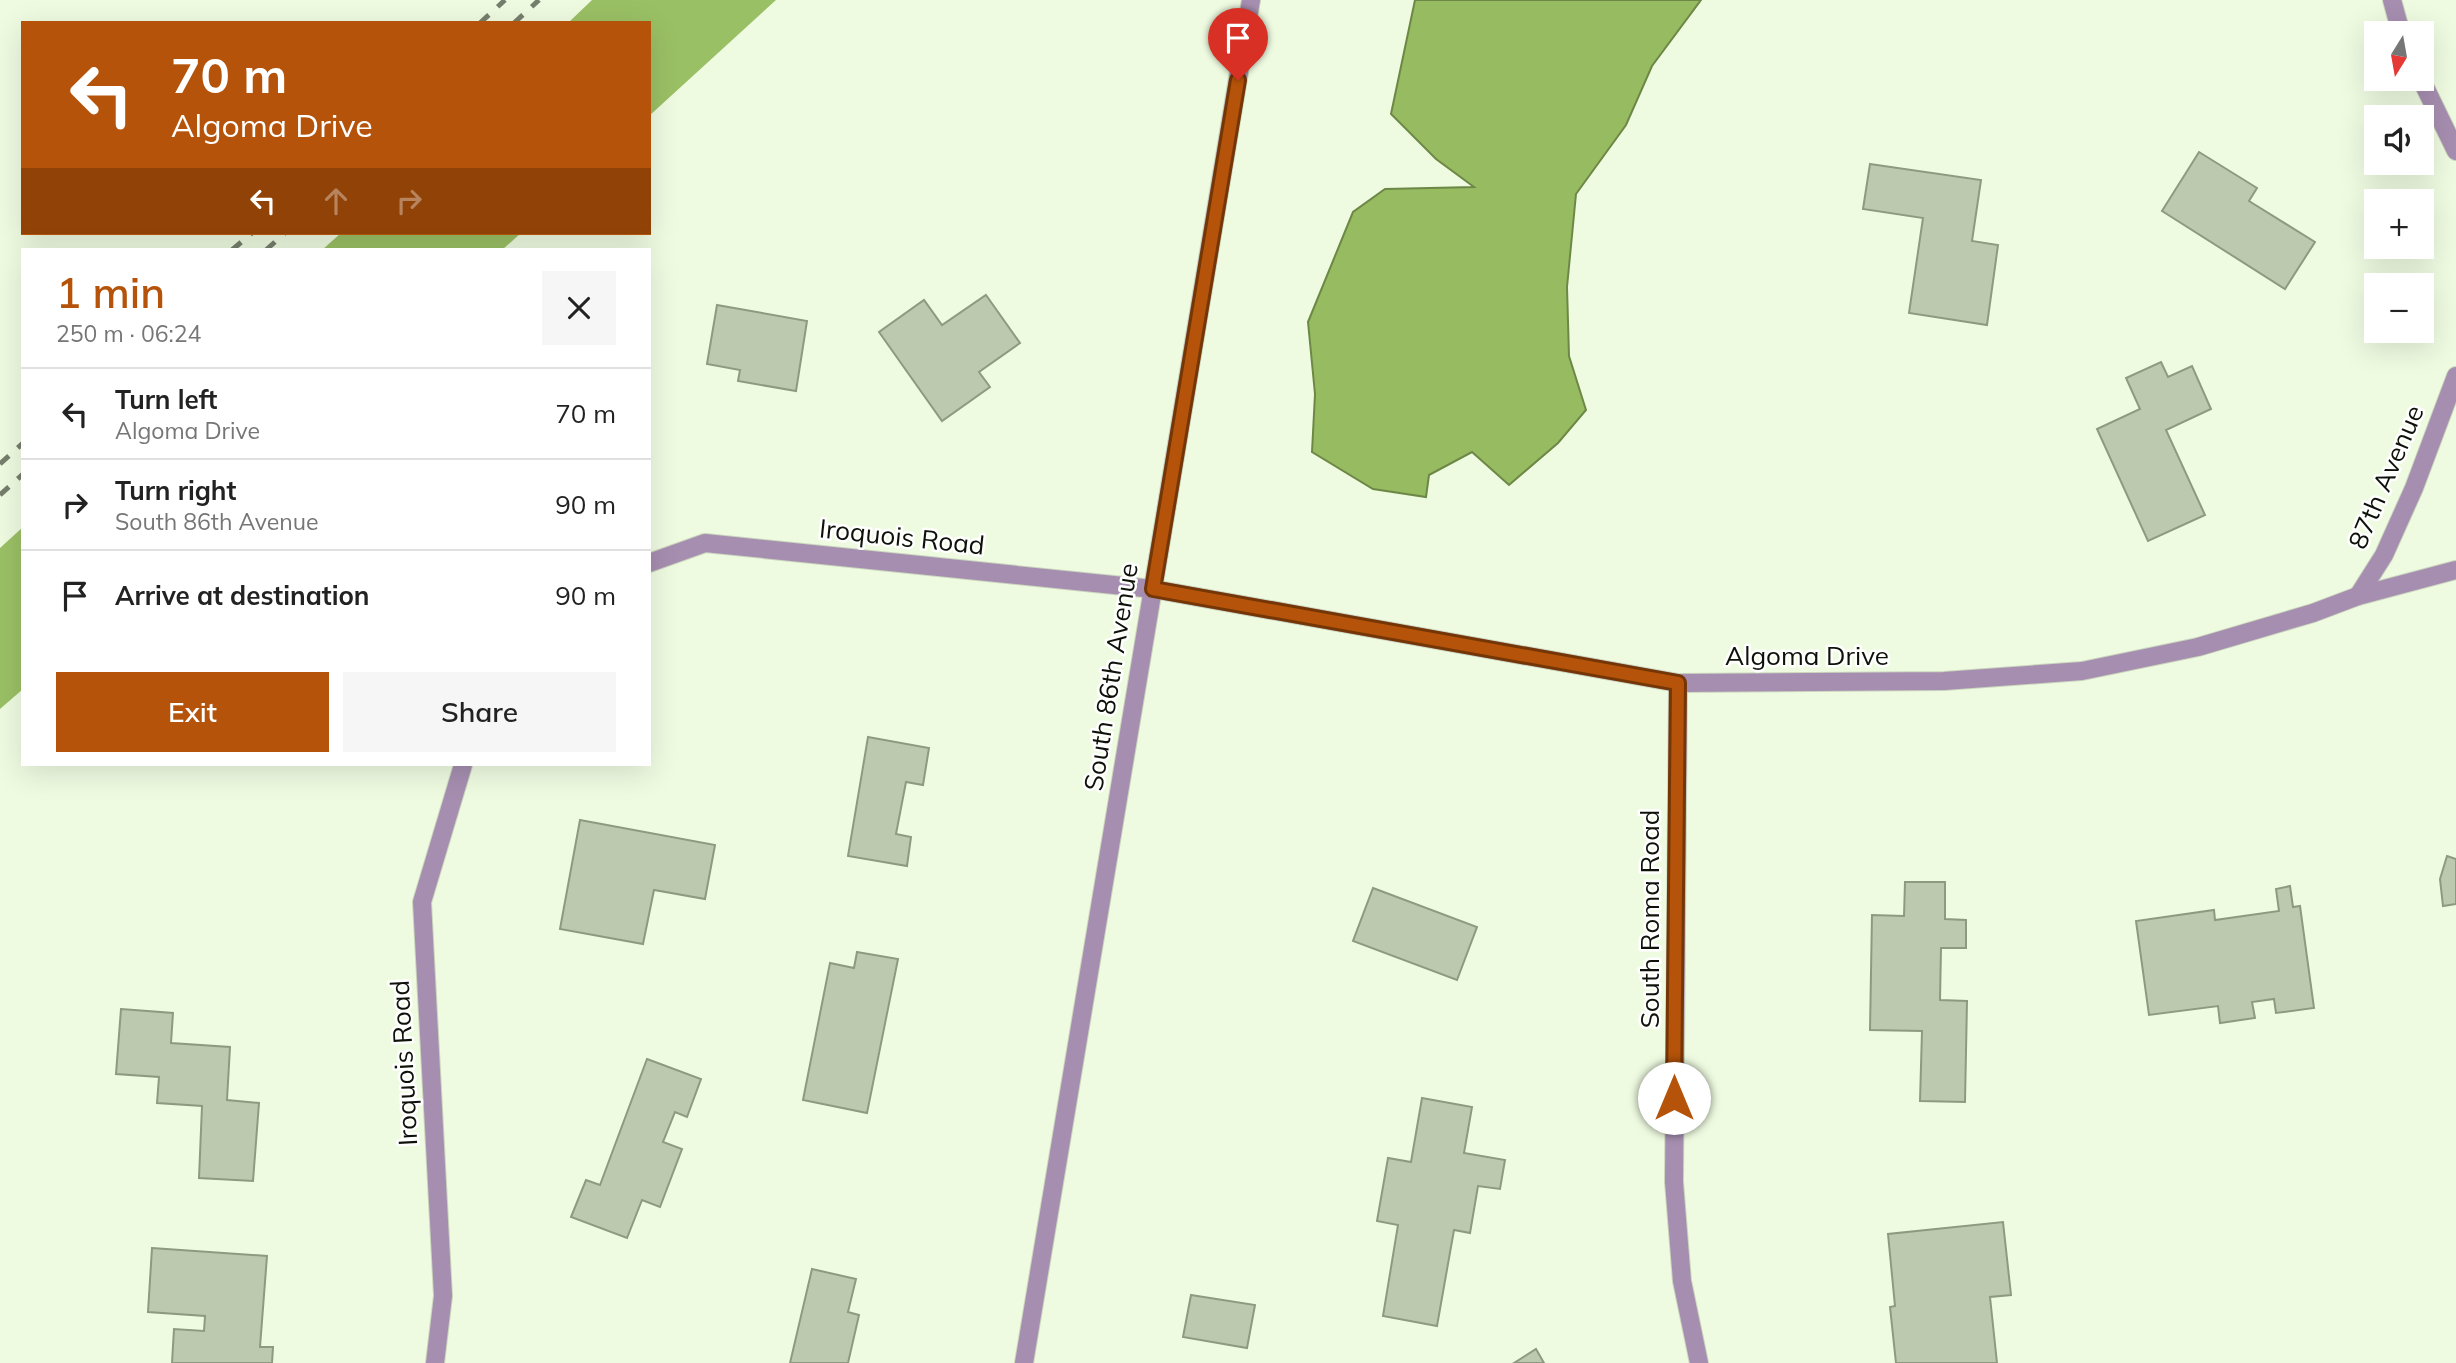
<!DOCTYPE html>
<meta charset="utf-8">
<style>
body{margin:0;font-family:Mulish,sans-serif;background:#f6f6f6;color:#222;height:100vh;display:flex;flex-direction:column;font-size:26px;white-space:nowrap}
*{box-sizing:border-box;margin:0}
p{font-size:23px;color:#767676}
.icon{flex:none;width:38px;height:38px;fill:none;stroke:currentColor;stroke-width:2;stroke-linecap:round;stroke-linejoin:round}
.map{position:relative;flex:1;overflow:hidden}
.details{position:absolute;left:21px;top:248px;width:630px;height:518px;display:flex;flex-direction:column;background:#fff;border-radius:0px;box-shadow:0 7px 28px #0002}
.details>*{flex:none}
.banner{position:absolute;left:21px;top:21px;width:630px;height:214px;border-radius:0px;box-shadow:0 7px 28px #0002;background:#b45309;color:#fff;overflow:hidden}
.needle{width:46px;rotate:191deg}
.tools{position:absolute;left:2364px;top:21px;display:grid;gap:14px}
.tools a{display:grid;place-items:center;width:70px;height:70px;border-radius:0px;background:#fff;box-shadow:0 7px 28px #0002;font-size:35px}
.pin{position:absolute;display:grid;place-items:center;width:60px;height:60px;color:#fff;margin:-72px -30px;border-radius:50% 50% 50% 0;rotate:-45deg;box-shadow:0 0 7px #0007}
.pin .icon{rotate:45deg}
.me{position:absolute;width:77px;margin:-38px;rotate:0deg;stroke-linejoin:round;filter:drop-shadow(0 0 5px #0008)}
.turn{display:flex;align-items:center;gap:24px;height:147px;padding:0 35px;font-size:32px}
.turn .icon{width:91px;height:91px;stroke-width:2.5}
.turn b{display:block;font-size:49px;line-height:60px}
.lanes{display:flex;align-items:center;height:66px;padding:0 35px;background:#0003;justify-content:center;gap:35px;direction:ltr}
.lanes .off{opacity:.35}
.round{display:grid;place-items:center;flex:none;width:74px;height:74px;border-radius:0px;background:#f6f6f6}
.head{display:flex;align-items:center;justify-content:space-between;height:119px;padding:0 35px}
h1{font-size:42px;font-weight:600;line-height:52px;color:#b45309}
.action{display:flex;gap:14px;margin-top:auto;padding:14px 35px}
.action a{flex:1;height:80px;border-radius:0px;background:#b45309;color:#fff;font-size:28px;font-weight:600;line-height:80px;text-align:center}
.action a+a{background:#f6f6f6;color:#222}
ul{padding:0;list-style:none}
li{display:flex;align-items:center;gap:21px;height:91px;padding:0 35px;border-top:2px solid #e0e0e0}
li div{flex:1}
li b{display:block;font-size:26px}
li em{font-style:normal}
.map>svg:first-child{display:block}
</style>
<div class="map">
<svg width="2456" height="1363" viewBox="0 0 2456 1363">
<rect width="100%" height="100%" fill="#effbe1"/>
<!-- forest -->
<g fill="#9ac065">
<path d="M 592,0 L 776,0 L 649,116 L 649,23 L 568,23 Z"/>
<path d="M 341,233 L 521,233 L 502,250 L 322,250 Z"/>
<path d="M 23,527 L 23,689 L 0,709 L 0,548 Z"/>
</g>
<!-- water -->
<path fill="#96bb61" stroke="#6d8846" stroke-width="2" d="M 1415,0 L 1701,0 L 1652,66 L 1626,125 L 1576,194 L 1567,287 L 1569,356 L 1586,410 L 1558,443 L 1509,485 L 1472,452 L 1429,475 L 1426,497 L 1373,489 L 1312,452 L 1315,394 L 1308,322 L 1353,212 L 1385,189 L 1474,187 L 1436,159 L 1391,114 Z"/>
<!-- building -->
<g fill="#bdc9af" stroke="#8e9981" stroke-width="2">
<path d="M 2199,152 L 2257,188 L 2249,201 L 2315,242 L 2285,289 L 2162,211 Z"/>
<path d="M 1870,164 L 1981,180 L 1972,241 L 1998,245 L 1987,325 L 1909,313 L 1923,218 L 1863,209 Z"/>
<path d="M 986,295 L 1020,343 L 979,372 L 990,387 L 942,421 L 879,332 L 924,300 L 942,325 Z"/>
<path d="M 717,305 L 807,321 L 796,391 L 738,381 L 740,370 L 707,364 Z"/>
<path d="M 2161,362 L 2168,377 L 2192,366 L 2211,409 L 2166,430 L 2205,515 L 2148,541 L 2097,429 L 2140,409 L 2126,378 Z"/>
<path d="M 868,737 L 929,748 L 923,785 L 906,782 L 896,834 L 911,837 L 907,866 L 848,856 Z"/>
<path d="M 580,820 L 715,845 L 705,899 L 654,890 L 643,944 L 560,929 Z"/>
<path d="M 2447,856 L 2456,859 L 2456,904 L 2443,906 L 2440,879 Z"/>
<path d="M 1905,882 L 1945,882 L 1945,919 L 1966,920 L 1966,948 L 1941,948 L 1940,1000 L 1967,1001 L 1965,1102 L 1920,1101 L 1922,1031 L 1870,1030 L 1872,915 L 1904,916 Z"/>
<path d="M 2290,886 L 2293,907 L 2300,906 L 2314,1008 L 2276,1013 L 2274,999 L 2252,1002 L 2255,1018 L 2220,1023 L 2218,1006 L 2149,1015 L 2136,921 L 2214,910 L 2215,920 L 2279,911 L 2276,889 Z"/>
<path d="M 1373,888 L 1477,927 L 1457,980 L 1353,941 Z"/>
<path d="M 857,952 L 898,959 L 867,1113 L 803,1100 L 830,963 L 854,968 Z"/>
<path d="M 121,1009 L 173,1013 L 171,1043 L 230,1047 L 227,1100 L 259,1103 L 253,1181 L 199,1178 L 202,1106 L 157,1103 L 159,1077 L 116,1074 Z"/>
<path d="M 647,1059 L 701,1079 L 687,1117 L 675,1112 L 663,1142 L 682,1149 L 660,1207 L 642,1200 L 627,1238 L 571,1217 L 586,1180 L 600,1185 Z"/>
<path d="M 1422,1098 L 1472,1107 L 1464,1153 L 1505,1160 L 1500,1189 L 1478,1186 L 1470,1233 L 1454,1230 L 1437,1326 L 1383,1316 L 1398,1225 L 1377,1221 L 1388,1158 L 1411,1162 Z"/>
<path d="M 2003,1222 L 2011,1295 L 1990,1297 L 1997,1363 L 1896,1363 L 1890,1307 L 1895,1306 L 1888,1234 Z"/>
<path d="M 152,1248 L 267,1256 L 260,1347 L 273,1347 L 272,1363 L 172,1363 L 174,1329 L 204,1331 L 205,1316 L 148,1312 Z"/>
<path d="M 812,1269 L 856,1279 L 848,1312 L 859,1315 L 848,1363 L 790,1363 Z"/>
<path d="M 1191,1295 L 1255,1305 L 1247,1348 L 1183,1337 Z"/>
<path d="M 1536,1349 L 1544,1363 L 1514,1363 Z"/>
</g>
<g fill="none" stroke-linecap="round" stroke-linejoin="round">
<defs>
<g id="minor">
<path d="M 2392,0 L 2401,33"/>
<path d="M 2421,79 L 2456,151"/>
<path d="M 649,563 L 705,543 L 1153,589 L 1678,683 L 1944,681 L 2082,671 L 2198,647 L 2313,613 L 2358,596 L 2456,570"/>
<path d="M 2358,596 L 2384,555 L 2414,488 L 2456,376"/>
<path d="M 1678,683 L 1674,1182 L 1682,1281 L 1699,1363"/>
<path d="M 435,1363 L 443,1296 L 422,902 L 463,765"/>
</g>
<path id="tertiary" d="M 1024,1363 L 1251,0"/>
</defs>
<!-- minor casing -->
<use href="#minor" stroke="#cbd6be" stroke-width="20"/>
<!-- tertiary casing -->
<use href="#tertiary" stroke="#cbd6be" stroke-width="20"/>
<!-- minor -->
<use href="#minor" stroke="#a68eb0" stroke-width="18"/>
<!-- tertiary -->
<use href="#tertiary" stroke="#a68eb0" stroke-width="18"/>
<!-- rail -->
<g stroke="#767e6d" stroke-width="5" stroke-dasharray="12 12" stroke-linecap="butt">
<path d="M 480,23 L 505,0"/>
<path d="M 514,23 L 539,0"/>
<path d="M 232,250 L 252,233"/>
<path d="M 266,250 L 285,233"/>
<path d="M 0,464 L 23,443"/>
<path d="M 0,495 L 23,474"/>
</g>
</g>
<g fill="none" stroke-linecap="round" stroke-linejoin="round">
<defs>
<path id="route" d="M 1238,80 L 1153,589 L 1678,683 L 1674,1098"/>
</defs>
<!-- route casing -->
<use href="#route" stroke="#753606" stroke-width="18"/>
<!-- route -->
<use href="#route" stroke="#b45309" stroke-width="12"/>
</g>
<g text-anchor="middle" stroke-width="5" stroke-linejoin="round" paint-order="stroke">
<!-- street labels -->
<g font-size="26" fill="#0d1108" stroke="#fff">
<text transform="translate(2386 477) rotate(-67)" y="9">87th Avenue</text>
<text transform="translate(902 537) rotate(6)" y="9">Iroquois Road</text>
<text x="1807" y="665">Algoma Drive</text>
<text transform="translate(1111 677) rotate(-81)" y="9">South 86th Avenue</text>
<text transform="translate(1650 919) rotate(-90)" y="9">South Roma Road</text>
<text transform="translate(404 1063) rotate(-93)" y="9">Iroquois Road</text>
</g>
</g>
</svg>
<div class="tools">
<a><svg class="needle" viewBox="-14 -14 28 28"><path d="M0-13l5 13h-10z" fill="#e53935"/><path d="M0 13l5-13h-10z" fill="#767676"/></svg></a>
<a><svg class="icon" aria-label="sound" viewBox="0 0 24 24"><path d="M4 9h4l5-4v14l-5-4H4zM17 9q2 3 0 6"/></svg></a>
<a>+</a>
<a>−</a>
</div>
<div class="pin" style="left:1238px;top:80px;background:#d93025"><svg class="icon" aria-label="arrive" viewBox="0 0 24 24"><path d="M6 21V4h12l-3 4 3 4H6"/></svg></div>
<svg class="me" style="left:1674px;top:1098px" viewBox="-20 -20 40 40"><circle r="19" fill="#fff"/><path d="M0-13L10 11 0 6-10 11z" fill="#b45309"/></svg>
<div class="banner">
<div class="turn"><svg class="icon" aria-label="left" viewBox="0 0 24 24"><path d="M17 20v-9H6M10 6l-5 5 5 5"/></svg><div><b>70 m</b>Algoma Drive</div></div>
<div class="lanes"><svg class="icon" aria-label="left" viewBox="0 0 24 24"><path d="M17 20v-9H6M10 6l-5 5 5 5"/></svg><svg class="icon off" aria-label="ahead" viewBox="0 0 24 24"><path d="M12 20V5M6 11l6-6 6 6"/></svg><svg class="icon off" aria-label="right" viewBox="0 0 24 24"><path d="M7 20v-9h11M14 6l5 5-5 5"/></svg></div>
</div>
<section class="details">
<div class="head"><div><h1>1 min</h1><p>250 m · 06:24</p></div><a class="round"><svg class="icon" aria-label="close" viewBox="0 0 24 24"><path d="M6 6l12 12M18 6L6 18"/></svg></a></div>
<ul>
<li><svg class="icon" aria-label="left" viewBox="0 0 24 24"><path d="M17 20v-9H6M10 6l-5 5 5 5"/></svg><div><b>Turn left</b><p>Algoma Drive</p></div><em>70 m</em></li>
<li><svg class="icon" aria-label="right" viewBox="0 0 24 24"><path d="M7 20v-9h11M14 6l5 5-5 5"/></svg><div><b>Turn right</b><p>South 86th Avenue</p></div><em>90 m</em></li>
<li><svg class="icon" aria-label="arrive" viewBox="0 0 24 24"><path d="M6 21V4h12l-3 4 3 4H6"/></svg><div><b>Arrive at destination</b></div><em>90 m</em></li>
</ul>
<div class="action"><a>Exit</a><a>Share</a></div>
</section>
</div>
